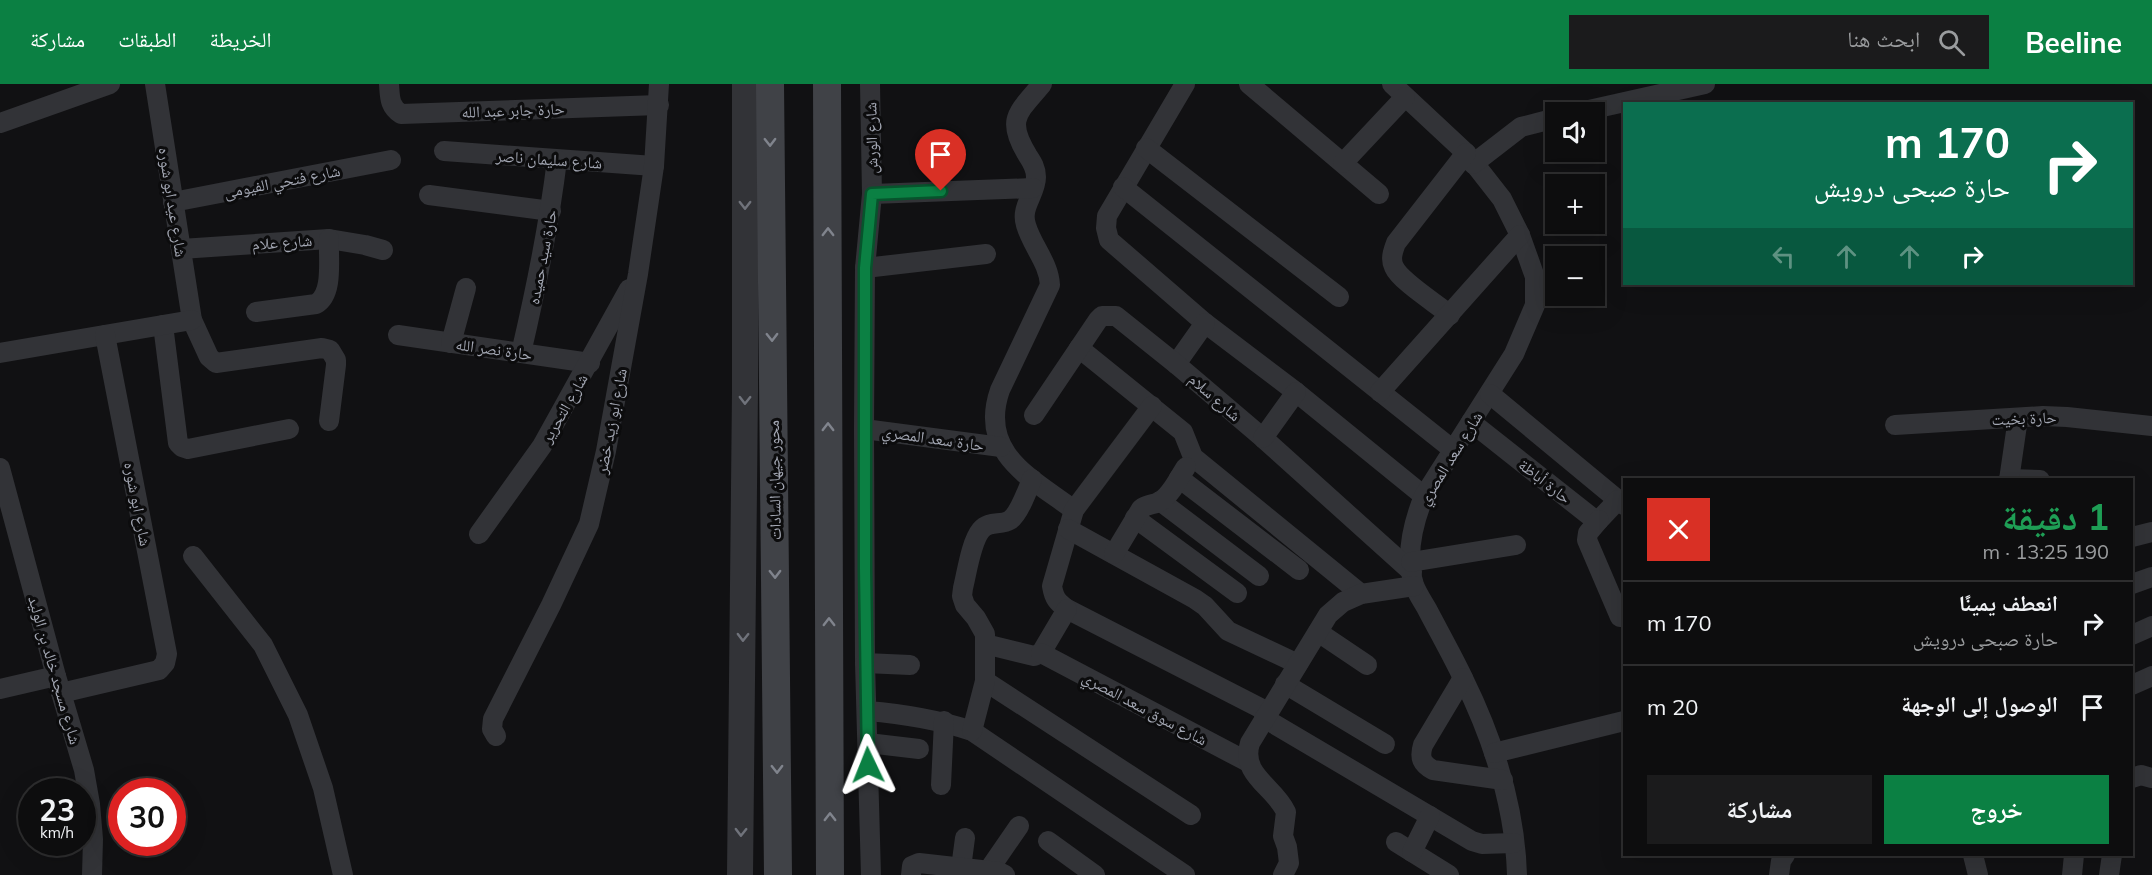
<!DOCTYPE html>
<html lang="ar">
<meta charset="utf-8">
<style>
body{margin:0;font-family:Mulish,"Noto Naskh Arabic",sans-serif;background:#1b1b1c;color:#f1f3f6;direction:rtl;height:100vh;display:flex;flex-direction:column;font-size:22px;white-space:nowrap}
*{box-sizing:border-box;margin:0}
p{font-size:20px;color:#9a9c9e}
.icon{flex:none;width:33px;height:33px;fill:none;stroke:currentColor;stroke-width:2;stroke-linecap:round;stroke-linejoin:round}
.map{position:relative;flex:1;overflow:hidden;direction:ltr}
.sheet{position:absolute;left:1623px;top:394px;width:510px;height:378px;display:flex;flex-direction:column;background:#0d0d0e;border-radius:0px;box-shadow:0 6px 24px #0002,0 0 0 2px #2d2d2e;direction:rtl}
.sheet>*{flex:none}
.guide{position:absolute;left:1623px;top:18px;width:510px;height:183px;border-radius:0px;box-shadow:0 6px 24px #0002,0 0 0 2px #2d2d2e;direction:rtl;background:#0b6e4f;color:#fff;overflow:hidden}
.fabs{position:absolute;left:1545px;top:18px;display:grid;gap:12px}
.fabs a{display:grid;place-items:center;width:60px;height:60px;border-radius:0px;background:#0d0d0e;box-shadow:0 6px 24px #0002,0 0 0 2px #2d2d2e;font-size:30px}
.speed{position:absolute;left:18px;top:694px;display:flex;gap:12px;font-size:30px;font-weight:700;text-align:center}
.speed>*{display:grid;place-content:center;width:78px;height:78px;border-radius:50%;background:#0d0d0e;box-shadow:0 6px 24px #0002,0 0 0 2px #2d2d2e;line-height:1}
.speed small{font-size:15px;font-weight:400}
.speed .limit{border:9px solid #d22;background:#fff;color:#111}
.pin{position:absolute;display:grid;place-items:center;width:51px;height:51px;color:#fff;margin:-62px -26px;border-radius:50% 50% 50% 0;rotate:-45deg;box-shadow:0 0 6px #0007}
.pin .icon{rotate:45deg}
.me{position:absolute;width:66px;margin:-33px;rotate:358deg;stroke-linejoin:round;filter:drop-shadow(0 0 4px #0008)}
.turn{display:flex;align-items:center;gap:21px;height:126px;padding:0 24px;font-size:27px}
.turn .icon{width:78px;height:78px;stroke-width:2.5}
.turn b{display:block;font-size:42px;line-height:51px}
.lanes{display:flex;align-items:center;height:57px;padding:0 24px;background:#0003;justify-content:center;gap:30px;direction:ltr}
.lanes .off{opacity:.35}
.round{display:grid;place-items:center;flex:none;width:63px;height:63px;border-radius:0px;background:#1b1b1c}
.summary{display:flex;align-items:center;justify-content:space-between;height:102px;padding:0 24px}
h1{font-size:36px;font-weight:700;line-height:45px;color:#1e9e55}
.action{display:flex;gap:12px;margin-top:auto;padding:12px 24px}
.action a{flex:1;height:69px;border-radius:0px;background:#0b8043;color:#fff;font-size:24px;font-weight:700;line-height:69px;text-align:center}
.action a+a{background:#1b1b1c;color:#f1f3f6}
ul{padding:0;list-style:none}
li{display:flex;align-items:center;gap:18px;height:84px;padding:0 24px;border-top:2px solid #2d2d2e}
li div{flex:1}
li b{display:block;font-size:22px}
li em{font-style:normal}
header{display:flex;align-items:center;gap:36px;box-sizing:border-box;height:84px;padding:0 30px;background:#0b8043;color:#fff}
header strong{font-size:28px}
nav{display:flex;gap:33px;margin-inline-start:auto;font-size:21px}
.search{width:420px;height:54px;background:#1b1b1c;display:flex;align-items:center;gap:15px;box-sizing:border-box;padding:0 21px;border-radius:0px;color:#9a9c9e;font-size:22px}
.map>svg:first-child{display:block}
</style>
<header>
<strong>Beeline</strong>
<div class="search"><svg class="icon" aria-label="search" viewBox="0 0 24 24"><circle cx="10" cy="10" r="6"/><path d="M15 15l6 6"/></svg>ابحث هنا</div>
<nav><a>الخريطة</a><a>الطبقات</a><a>مشاركة</a></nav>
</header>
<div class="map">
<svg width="2152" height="791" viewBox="0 0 2152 791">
<rect width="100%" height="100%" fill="#111113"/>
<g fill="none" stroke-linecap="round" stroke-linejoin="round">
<!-- minor -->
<g stroke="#323337" stroke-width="20">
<path d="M 155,0 L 192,236 L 209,273 L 216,279 L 322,264 L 330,266 L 336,276 L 336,281 L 329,337"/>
<path d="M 389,0 C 390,13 389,22 401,30 L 659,21"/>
<path d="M 870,0 L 872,110 L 865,184 L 864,345 L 865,579 L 871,791"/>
<path d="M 1042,0 C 1018,29 1005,35 1028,72 C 1032,78 1036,84 1036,93 C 1036,110 1020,123 1026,141 C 1032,162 1049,179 1050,201 L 1000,306 C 978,369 1031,394 1074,426"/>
<path d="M 1185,0 L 1107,132 L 1106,144 L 1109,156 L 1205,239 L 1296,308 L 1424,412"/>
<path d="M 1249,0 L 1379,110"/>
<path d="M 1392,0 L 1466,69 L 1502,115 L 1520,151 L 1535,193 L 1535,221 L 1514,270 L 1424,412 C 1413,439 1405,472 1414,501 C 1417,509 1423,518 1427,525 C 1439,548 1452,571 1463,594 C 1493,655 1515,722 1517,791"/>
<path d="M 1580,28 L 1705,0"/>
<path d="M 0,39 L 110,0"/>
<path d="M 1146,64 L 1339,213"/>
<path d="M 444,67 L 654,82"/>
<path d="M 1343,79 L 1405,13"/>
<path d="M 1473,80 L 1521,43 L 1556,34"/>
<path d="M 1123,103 L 1452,365"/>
<path d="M 872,110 L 1033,104"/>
<path d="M 429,111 L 551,127"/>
<path d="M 173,118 L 391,76"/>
<path d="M 181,165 L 329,155 L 365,161 L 383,166"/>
<path d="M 865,184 L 986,170"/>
<path d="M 256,228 L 316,220 C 334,210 328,174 329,155"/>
<path d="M 1450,231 C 1437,220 1400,197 1394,183 C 1390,175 1393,167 1396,159 L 1466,69"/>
<path d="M 163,241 L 178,359 L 182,363 L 188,365 L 289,345"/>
<path d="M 398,251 L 590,279"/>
<path d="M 451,259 L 466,204"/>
<path d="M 1079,264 L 1183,348 L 1193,373 L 1361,510"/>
<path d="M 0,269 L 192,236"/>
<path d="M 521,269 C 536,205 549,141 557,76"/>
<path d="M 1176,280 L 1205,239"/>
<path d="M 1380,308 L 1520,151"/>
<path d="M 1490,310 L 1624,421"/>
<path d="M 1152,322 L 1074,426 L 1052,502 C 1054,514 1057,518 1067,525 L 1268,628"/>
<path d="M 1034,331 L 1098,236 L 1102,232 L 1116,232 L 1176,280 L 1263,354 L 1412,488"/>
<path d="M 1471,338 L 1595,436 L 1599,436 L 1618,416"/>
<path d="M 1895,341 L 2043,332 L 2067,333 L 2152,342"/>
<path d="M 864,345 L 1001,363"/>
<path d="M 1263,354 L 1296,308"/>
<path d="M 0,384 L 56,592 L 84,686 L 90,720 L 93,755 L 92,791"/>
<path d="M 1179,394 L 1299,486"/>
<path d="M 2009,395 L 2040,396"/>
<path d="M 2009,396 L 2018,334"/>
<path d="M 1160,417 L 1259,492"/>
<path d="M 1135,434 L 1237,509"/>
<path d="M 1599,436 L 1588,449 L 1587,456 L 1620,533"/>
<path d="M 1068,445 L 1195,515 L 1205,522 L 1228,547 L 1298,580"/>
<path d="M 479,450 L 542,362 L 629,205"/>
<path d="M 2132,453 L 2152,448"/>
<path d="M 1114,470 L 1141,425 C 1147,420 1153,421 1159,418 C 1171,412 1179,393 1186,383"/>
<path d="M 193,472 L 263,561 L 298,631 L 323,704 L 343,791"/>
<path d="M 1411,478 L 1516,461"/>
<path d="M 2132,500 L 2152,493"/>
<path d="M 1318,548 L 1367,581"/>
<path d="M 2132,551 L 2152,542"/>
<path d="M 985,560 L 1034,572 L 1041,569 L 1067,525"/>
<path d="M 1041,569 L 1248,678"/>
<path d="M 865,579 L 910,581"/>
<path d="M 1463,594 L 1423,661 C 1419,674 1422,680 1433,686 L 1503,696"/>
<path d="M 985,597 L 1191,731"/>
<path d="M 1285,600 L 1385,660"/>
<path d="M 2132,601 L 2152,592"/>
<path d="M 0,605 L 56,592"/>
<path d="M 61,609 L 159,586 L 165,579 L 167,570 L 105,251"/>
<path d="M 867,627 C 905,630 936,635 972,647 L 1185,791"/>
<path d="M 1264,634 L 1472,757 L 1482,760 L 1514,759"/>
<path d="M 972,647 L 985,597 L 985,550 L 976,534 L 965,521 L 962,512 L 963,504 C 967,488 971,458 981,446 C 989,436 1001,442 1010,436 C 1019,430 1028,405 1032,395"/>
<path d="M 496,652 L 492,645 L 493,635 L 551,521 L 589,440 L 606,367 L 638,190 L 654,82 L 659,0"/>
<path d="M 868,659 L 919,665"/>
<path d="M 1494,669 L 1624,637"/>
<path d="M 2132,694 L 2141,691 L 2152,694"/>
<path d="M 941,701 L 944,637"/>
<path d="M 1048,757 L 1095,791"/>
<path d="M 1396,758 L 1449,791"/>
<path d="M 1412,768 L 1430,732"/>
<path d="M 1973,771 L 1978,791"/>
<path d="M 961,784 L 965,754"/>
<path d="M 988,787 L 1019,742"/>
<path d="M 911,791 L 912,782 L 919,779 L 999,788 L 1005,791"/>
<path d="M 1283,791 L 1289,779 L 1287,763 L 1283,752 L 1286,728 C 1275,703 1240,691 1250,659 L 1328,531 L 1343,518 L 1361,510 L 1414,502"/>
<path d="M 1779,791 L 1781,777 L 1785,771"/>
<path d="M 2072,791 L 2074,771"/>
<path d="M 2109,791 L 2112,771"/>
</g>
<!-- tertiary -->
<path stroke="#323337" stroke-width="26" d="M 740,791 L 745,307 L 745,0"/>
<!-- secondary -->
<g stroke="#404247" stroke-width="28">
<path d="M 770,0 L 778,791"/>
<path d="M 827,0 L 830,791"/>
</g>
</g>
<!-- one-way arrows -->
<defs><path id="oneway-chevron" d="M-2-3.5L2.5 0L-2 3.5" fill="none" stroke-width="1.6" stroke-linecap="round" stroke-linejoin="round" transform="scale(1.5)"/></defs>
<g stroke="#80848d">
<use href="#oneway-chevron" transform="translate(770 58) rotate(89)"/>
<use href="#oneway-chevron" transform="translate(828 148) rotate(-90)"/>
<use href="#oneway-chevron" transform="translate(772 253) rotate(89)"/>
<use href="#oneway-chevron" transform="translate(828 343) rotate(-90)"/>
<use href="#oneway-chevron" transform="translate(775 490) rotate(89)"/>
<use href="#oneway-chevron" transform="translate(829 538) rotate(-90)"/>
<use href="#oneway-chevron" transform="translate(777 685) rotate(89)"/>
<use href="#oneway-chevron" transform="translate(830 733) rotate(-90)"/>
</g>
<g stroke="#70737b">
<use href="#oneway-chevron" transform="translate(745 121) rotate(90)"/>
<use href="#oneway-chevron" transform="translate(745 316) rotate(91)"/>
<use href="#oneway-chevron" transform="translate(743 553) rotate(91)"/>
<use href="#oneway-chevron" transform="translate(741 748) rotate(91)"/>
</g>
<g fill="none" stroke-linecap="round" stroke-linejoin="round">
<defs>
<path id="route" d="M 868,681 L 865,485 L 865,184 L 872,110 L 941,107"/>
</defs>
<!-- route casing -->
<use href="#route" stroke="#07532c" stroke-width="15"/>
<!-- route -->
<use href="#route" stroke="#0b8043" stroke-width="10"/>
</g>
<g text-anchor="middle" stroke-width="6" stroke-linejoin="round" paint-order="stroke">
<!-- street labels -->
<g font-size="16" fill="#a3a7b3" stroke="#0c0c0d">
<text transform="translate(513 26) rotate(-2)" y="6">حارة جابر عبد الله</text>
<text transform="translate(871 54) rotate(-91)" y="6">شارع الورش</text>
<text transform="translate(549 75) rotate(4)" y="6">شارع سليمان ناصر</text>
<text transform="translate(282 97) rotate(-11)" y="6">شارع فتحي الفيومى</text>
<text transform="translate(173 118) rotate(81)" y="6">شارع عيد ابو شوره</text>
<text transform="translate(282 158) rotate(-4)" y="6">شارع علام</text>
<text transform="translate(542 173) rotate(-79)" y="6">حارة سيد حميده</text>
<text transform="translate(494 265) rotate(8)" y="6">حارة نصر الله</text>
<text transform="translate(1215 313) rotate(41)" y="6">شارع سلام</text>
<text transform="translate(564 324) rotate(-60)" y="6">شارع التحرير</text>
<text transform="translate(2024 334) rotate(-2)" y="6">حارة بخيت</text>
<text transform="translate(611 337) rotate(-79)" y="6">شارع ابو زيد خضر</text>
<text transform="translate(933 354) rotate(8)" y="6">حارة سعد المصري</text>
<text transform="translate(1450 374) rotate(-58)" y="6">شارع سعد المصري</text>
<text transform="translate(774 396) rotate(-91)" y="6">محور جيهان السادات</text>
<text transform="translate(1545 397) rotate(38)" y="6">حارة أباظة</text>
<text transform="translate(138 420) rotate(79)" y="6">شارع ابو شوره</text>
<text transform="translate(55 586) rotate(74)" y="6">شارع مسجد خالد بن الوليد</text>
<text transform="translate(1145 624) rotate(28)" y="6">شارع سوق سعد المصري</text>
</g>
</g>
</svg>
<div class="fabs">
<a><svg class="icon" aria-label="sound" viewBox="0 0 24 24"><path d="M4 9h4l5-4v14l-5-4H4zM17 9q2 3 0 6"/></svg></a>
<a>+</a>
<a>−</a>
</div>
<div class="speed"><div>23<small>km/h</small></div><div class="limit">30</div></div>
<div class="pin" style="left:941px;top:107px;background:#d93025"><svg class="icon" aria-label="arrive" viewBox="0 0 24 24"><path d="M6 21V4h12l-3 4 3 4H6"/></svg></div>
<svg class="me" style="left:868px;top:681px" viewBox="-20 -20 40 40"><path d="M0-17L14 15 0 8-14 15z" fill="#0b8043" stroke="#fff" stroke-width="4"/></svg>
<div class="guide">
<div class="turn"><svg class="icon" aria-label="right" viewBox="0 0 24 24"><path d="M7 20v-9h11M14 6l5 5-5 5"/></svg><div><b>170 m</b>حارة صبحى درويش</div></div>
<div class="lanes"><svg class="icon off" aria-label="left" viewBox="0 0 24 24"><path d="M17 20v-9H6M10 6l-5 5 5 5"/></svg><svg class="icon off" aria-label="ahead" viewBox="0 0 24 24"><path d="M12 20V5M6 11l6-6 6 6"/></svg><svg class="icon off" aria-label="ahead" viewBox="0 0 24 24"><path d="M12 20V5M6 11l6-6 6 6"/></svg><svg class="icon" aria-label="right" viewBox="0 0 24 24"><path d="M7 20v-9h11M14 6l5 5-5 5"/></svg></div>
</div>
<section class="sheet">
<div class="summary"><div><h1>1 دقيقة</h1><p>190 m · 13:25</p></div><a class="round" style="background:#d93025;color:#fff"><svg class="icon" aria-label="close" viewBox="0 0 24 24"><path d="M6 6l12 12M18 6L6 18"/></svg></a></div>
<ul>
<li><svg class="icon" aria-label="right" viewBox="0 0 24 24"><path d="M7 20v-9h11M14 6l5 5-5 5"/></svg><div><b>انعطف يمينًا</b><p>حارة صبحى درويش</p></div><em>170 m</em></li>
<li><svg class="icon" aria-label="arrive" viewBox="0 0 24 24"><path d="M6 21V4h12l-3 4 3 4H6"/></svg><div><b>الوصول إلى الوجهة</b></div><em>20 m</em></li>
</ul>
<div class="action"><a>خروج</a><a>مشاركة</a></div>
</section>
</div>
